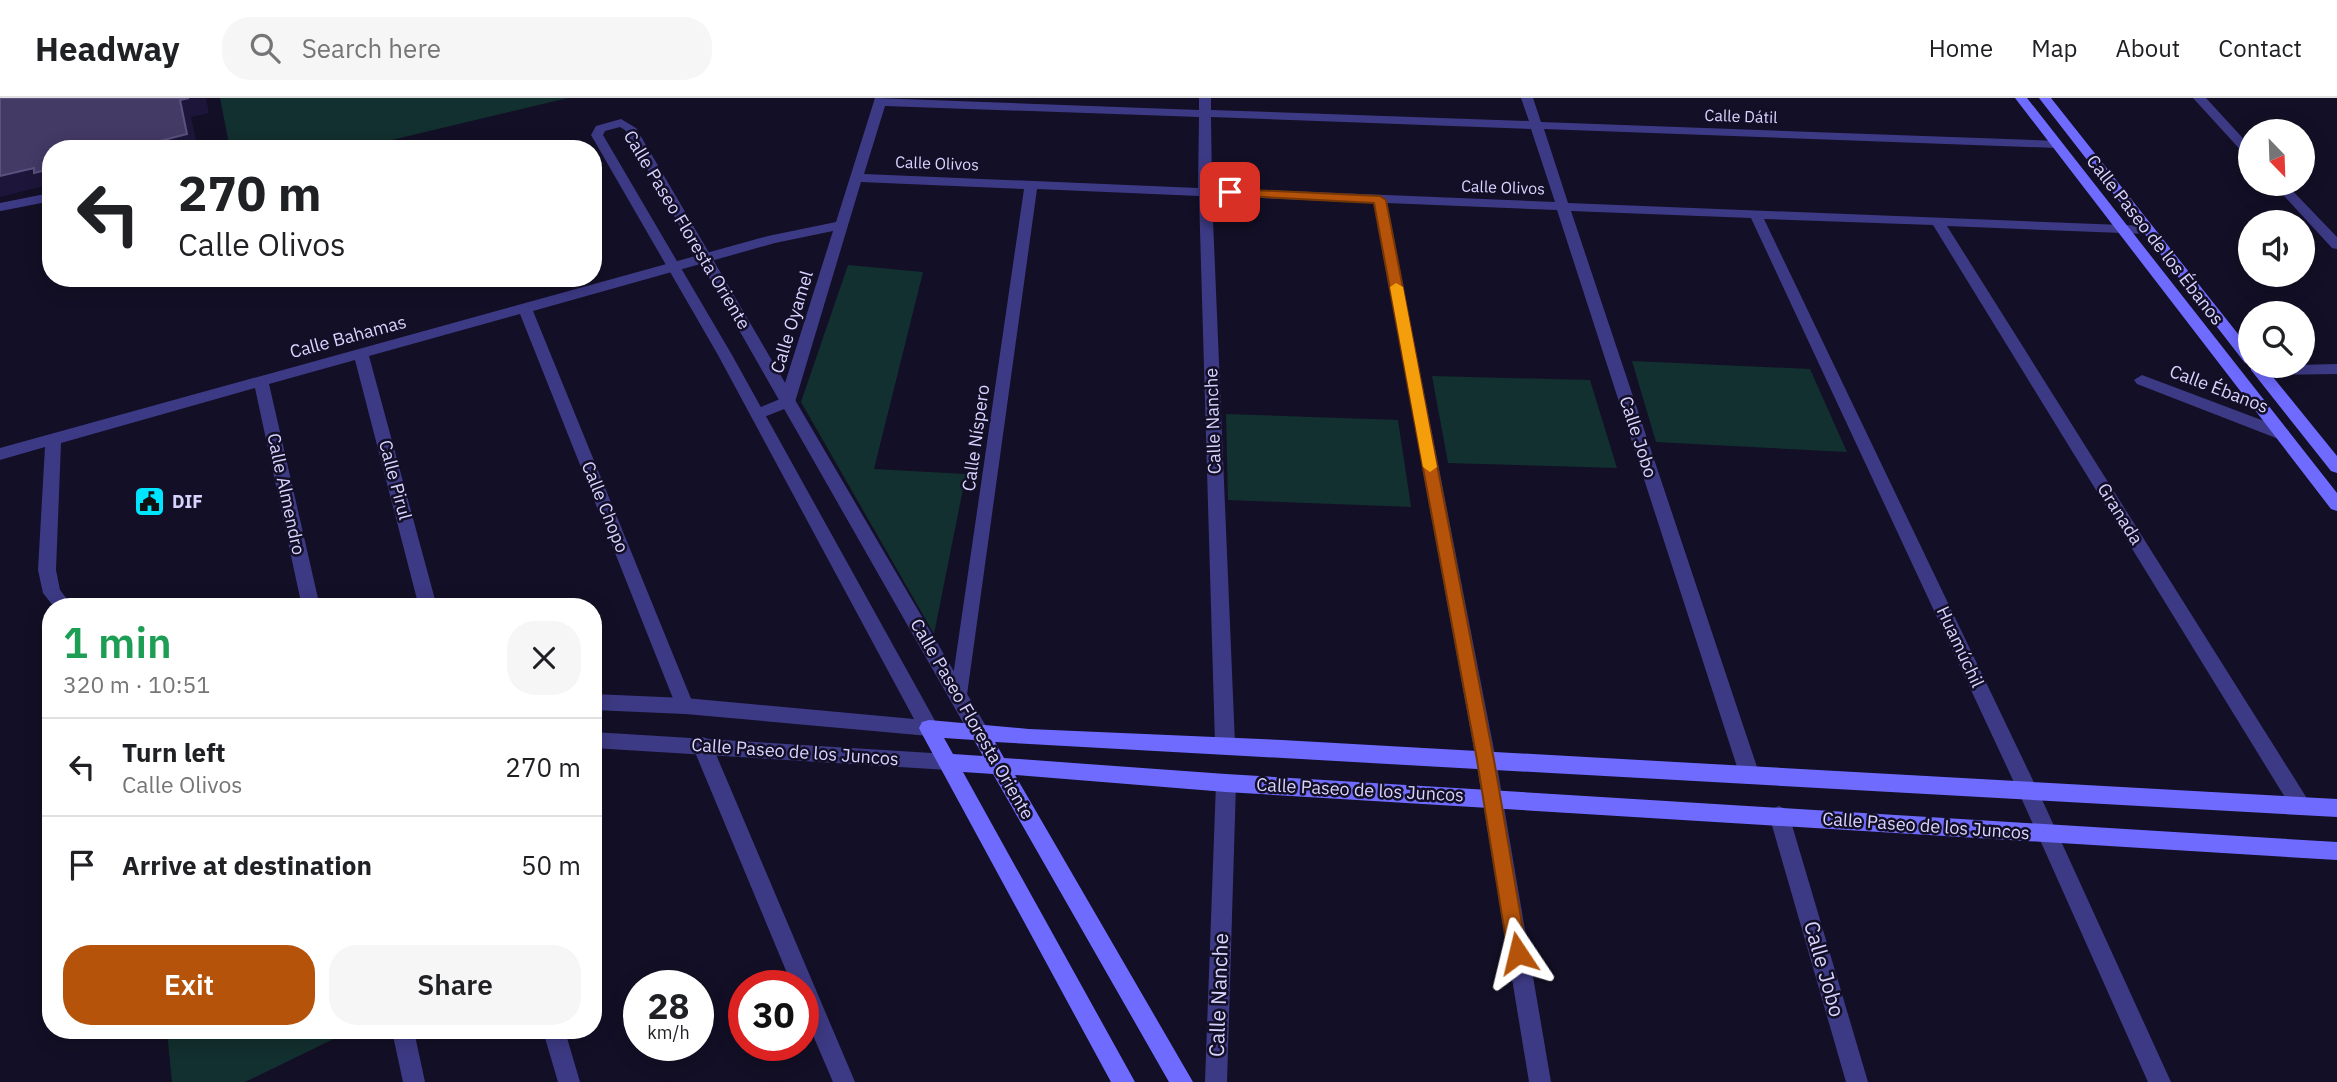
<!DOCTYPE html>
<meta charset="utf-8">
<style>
body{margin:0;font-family:"IBM Plex Sans",sans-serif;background:#f6f6f6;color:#202124;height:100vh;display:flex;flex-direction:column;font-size:26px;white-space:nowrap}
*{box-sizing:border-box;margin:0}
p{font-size:23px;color:#757577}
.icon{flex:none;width:38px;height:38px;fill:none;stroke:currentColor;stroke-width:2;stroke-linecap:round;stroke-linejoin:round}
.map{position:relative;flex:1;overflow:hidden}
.panel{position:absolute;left:42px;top:500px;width:560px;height:441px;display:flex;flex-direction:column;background:#fff;border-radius:28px;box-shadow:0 4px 18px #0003}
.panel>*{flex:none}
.top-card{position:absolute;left:42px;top:42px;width:560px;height:147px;border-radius:28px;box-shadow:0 4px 18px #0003;background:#fff;color:#202124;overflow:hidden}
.needle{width:46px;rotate:157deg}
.controls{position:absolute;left:2238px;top:21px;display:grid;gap:14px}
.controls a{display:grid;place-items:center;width:77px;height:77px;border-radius:50%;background:#fff;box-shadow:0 4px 18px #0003;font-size:35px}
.speed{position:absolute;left:623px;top:872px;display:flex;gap:14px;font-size:35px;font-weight:700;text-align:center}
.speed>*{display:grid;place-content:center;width:91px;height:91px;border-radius:50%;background:#fff;box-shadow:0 4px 18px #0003;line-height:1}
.speed small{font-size:18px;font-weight:400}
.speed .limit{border:10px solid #d22;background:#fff;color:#111}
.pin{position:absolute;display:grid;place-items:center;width:60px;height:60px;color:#fff;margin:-30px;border-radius:14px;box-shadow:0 4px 10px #0006}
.me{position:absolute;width:77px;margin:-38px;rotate:350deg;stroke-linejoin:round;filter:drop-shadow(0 0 5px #0008)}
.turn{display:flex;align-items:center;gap:24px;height:147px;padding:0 21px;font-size:32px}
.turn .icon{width:91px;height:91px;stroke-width:2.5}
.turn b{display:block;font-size:49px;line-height:60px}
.round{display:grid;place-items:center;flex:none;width:74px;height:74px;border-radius:28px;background:#f6f6f6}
.summary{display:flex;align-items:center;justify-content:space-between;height:119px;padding:0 21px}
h1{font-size:42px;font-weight:600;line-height:52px;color:#1e9e55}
.action{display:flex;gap:14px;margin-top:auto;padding:14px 21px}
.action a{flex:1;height:80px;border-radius:28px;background:#b45309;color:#fff;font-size:28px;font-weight:600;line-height:80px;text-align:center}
.action a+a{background:#f6f6f6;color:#202124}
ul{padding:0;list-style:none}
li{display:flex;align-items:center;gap:21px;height:98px;padding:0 21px;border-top:2px solid #e0e0e0}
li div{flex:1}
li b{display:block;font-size:26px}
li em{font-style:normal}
header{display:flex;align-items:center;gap:42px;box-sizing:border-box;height:98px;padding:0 35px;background:#fff;border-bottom:2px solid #e0e0e0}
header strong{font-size:33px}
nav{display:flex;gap:38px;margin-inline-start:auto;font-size:24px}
.search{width:490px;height:63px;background:#f6f6f6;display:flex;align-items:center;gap:18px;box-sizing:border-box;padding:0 24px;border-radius:28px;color:#757577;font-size:26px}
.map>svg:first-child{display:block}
</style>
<header>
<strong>Headway</strong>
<div class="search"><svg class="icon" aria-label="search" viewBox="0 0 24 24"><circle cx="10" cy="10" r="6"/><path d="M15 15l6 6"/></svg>Search here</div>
<nav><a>Home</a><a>Map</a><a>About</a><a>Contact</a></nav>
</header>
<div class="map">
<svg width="2337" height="984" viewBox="0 0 2337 984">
<rect width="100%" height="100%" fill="#130f26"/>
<!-- green -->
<g fill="#12302f">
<path d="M 220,0 L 568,0 L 354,51 L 230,51 Z"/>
<path d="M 848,167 L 923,174 L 874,371 L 966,376 L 934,536 L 801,304 Z"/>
<path d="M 1632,263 L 1810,271 L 1847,354 L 1656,344 Z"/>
<path d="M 1432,278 L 1590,282 L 1617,370 L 1448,365 Z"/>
<path d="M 1226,316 L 1398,322 L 1411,409 L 1228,402 Z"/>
<path d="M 167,933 L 350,933 L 245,984 L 172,984 Z"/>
</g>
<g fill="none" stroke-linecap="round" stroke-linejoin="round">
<!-- service -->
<path stroke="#3d3a85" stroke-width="8" d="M 0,109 L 51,99"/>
<!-- minor -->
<g fill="#3d3a85" fill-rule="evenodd">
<path d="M 875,0 L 1199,12 L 1199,0 L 1211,0 L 1211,12 L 1529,23 L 1521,0 L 1533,0 L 1541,24 L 2060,43 L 2062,46 L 2056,50 L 1544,31 L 1568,105 L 2148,128 L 2155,132 L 2148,136 L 1947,128 L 2308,702 L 2311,708 L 2308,714 L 2301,717 L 2294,714 L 1933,127 L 1764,121 L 2039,695 L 2171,984 L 2148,984 L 2019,695 L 1751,120 L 1571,113 L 1760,678 L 1757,684 L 1750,686 L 1743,684 L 1740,678 L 1557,112 L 1387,105 L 1496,662 L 1551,984 L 1529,984 L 1476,662 L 1374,105 L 1212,98 L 1235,646 L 1232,652 L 1225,654 L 1218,652 L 1215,646 L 1199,98 L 1037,91 L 966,604 L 959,607 L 952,604 L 950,599 L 1024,91 L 861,84 L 795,304 L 792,308 L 759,321 L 751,316 L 754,312 L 780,301 L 833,133 L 775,145 L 533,213 L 694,608 L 692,614 L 685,616 L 678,614 L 676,608 L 520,216 L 369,258 L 437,509 L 419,509 L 355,262 L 269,286 L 320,509 L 302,509 L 255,290 L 61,345 L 56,472 L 60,492 L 73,509 L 54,509 L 43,495 L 38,472 L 45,349 L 0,362 L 0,350 L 768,138 L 836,124 ZM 885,8 L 1199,19 L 1198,90 L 864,76 ZM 1211,19 L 1531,31 L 1555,104 L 1212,90 Z"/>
<path d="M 2193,0 L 2206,0 L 2250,48 L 2250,59 L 2246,58 Z"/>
<path d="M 2273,86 L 2286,86 L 2337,139 L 2337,151 L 2332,150 Z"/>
<path d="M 2337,266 L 2337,276 L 2259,277 L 2251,272 L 2256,268 Z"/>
<path d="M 2142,277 L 2288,332 L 2290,336 L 2282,342 L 2276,340 L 2137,286 L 2134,282 Z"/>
<path d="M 702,639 L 709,641 L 712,647 L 855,984 L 833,984 L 803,914 L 803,887 L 792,887 L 692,647 L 695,641 Z"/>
<path d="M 1226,676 L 1233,679 L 1236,685 L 1227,984 L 1205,984 L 1216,685 L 1219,679 Z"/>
<path d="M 1779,708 L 1786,711 L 1789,717 L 1868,984 L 1846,984 L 1769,717 L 1772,711 Z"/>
<path d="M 392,933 L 414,933 L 425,984 L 403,984 Z"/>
<path d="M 543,933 L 565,933 L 580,984 L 558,984 Z"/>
</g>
<!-- tertiary -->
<g fill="#3d3a85" fill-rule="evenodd">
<path d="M 621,21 L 636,30 L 987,630 L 990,636 L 987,642 L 980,644 L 973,642 L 625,32 L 620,29 L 605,33 L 603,37 L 732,257 L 939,630 L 936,636 L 929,638 L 685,616 L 593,612 L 593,596 L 685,600 L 914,621 L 718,257 L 591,37 L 596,28 Z"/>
<path d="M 593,634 L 948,656 L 955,658 L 958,664 L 955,670 L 948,672 L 593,650 Z"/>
</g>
<!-- secondary -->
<g fill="#6f6bff" fill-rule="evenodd">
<path d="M 2015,0 L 2027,0 L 2337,395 L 2337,413 L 2331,411 Z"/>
<path d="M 2039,0 L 2051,0 L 2250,251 L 2250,268 L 2264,268 L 2337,358 L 2337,375 L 2331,373 L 2251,272 L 2250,266 L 2245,265 Z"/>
<path d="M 929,622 L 1029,631 L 1282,642 L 2337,701 L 2337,719 L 995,644 L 1004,660 L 1226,676 L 2337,744 L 2337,762 L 1226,694 L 1015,677 L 1193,984 L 1169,984 L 993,676 L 963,674 L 1135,984 L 1111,984 L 922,636 L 919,630 L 922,624 ZM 944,640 L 974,642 L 983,658 L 953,656 Z"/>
</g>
</g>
<!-- shaded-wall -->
<g fill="#1d163a">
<path d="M 189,0 L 206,0 L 209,15 L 191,19 L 198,51 L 129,51 L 180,2 Z"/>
<path d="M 34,70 L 51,71 L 51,91 L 48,92 L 44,88 L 0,99 L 0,78 Z"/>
</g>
<!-- building -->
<path fill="#433a66" stroke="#5a527e" stroke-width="2" d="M 0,0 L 189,0 L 180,2 L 187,36 L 129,51 L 51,51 L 51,71 L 34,75 L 34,70 L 0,78 Z"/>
<!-- route -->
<path fill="#b45309" stroke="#753606" stroke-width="2" d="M 1230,91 L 1380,98 L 1386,102 L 1494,662 L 1527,855 L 1525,861 L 1518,864 L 1511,861 L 1508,855 L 1477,662 L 1374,105 L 1226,97 L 1226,92 Z"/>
<!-- slow -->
<path fill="#f59e0b" d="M 1396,185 L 1403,189 L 1437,369 L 1430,374 L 1423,369 L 1390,189 Z"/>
<!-- icons -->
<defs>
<symbol id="civic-square" viewBox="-11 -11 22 22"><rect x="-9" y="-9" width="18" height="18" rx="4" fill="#00e5ff" stroke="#130f26"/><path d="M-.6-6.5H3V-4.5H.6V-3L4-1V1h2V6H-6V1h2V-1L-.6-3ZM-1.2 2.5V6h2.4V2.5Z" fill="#111"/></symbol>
</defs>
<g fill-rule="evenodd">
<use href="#civic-square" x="132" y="386" width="35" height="35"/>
</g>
<g text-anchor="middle" stroke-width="5" stroke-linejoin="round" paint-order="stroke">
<!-- far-street labels -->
<g font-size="16" fill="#d9d4ff" stroke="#130f26">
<text transform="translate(1741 18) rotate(2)" y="6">Calle Dátil</text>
<text transform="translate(937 65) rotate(2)" y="6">Calle Olivos</text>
<text transform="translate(1503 89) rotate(2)" y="6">Calle Olivos</text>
</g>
<!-- street labels -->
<g font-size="18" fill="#d9d4ff" stroke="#130f26">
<text transform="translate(687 132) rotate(59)" y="6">Calle Paseo Floresta Oriente</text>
<text transform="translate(2155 142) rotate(52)" y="6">Calle Paseo de los Ébanos</text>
<text transform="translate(792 224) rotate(-73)" y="6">Calle Oyamel</text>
<text transform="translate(348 239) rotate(-15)" y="6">Calle Bahamas</text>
<text transform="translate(2219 291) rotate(21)" y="6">Calle Ébanos</text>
<text transform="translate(1213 323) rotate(-92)" y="6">Calle Nanche</text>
<text transform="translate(1638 339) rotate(72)" y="6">Calle Jobo</text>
<text transform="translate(976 340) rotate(-82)" y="6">Calle Níspero</text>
<text transform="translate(395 382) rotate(75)" y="6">Calle Pirul</text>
<text transform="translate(286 396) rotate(78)" y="6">Calle Almendro</text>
<text transform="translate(605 409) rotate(68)" y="6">Calle Chopo</text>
<text transform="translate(2120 416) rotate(58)" y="6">Granada</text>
<text transform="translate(1960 549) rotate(65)" y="6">Huamúchil</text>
<text transform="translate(972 621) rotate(60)" y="6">Calle Paseo Floresta Oriente</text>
<text transform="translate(795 654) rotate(4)" y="6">Calle Paseo de los Juncos</text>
<text transform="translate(1360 692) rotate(3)" y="6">Calle Paseo de los Juncos</text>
<text transform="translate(1926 728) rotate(4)" y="6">Calle Paseo de los Juncos</text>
</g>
<!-- poi labels -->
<g font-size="18" font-weight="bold" fill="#d9d4ff" stroke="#130f26" text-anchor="start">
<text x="172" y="410">DIF</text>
</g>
<!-- near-street labels -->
<g font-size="21" fill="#d9d4ff" stroke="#130f26">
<text transform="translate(1824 871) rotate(74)" y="7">Calle Jobo</text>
<text transform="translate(1219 897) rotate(-88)" y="7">Calle Nanche</text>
</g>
</g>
</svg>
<div class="controls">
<a><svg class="needle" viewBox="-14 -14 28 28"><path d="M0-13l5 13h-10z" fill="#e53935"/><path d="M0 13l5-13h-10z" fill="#757577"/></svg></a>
<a><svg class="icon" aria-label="sound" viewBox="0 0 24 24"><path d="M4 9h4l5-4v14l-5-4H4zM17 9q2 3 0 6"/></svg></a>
<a><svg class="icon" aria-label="search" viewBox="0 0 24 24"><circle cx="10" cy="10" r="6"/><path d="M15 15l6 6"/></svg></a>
</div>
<div class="speed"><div>28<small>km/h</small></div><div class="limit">30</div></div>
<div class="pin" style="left:1230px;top:94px;background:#d93025"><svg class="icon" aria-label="arrive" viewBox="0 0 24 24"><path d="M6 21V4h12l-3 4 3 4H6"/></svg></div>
<svg class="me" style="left:1518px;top:855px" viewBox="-20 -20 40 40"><path d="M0-17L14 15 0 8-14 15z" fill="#b45309" stroke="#fff" stroke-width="4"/></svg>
<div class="top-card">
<div class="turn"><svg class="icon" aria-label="left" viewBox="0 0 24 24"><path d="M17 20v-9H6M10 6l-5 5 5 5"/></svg><div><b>270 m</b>Calle Olivos</div></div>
</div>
<section class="panel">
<div class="summary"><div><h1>1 min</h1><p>320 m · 10:51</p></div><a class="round"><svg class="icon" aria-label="close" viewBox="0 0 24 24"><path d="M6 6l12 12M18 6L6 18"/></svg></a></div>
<ul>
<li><svg class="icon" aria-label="left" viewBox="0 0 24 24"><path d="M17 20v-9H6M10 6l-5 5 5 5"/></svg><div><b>Turn left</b><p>Calle Olivos</p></div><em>270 m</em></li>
<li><svg class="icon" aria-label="arrive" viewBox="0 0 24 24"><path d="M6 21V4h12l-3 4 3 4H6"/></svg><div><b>Arrive at destination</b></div><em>50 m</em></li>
</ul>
<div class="action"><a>Exit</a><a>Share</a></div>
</section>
</div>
